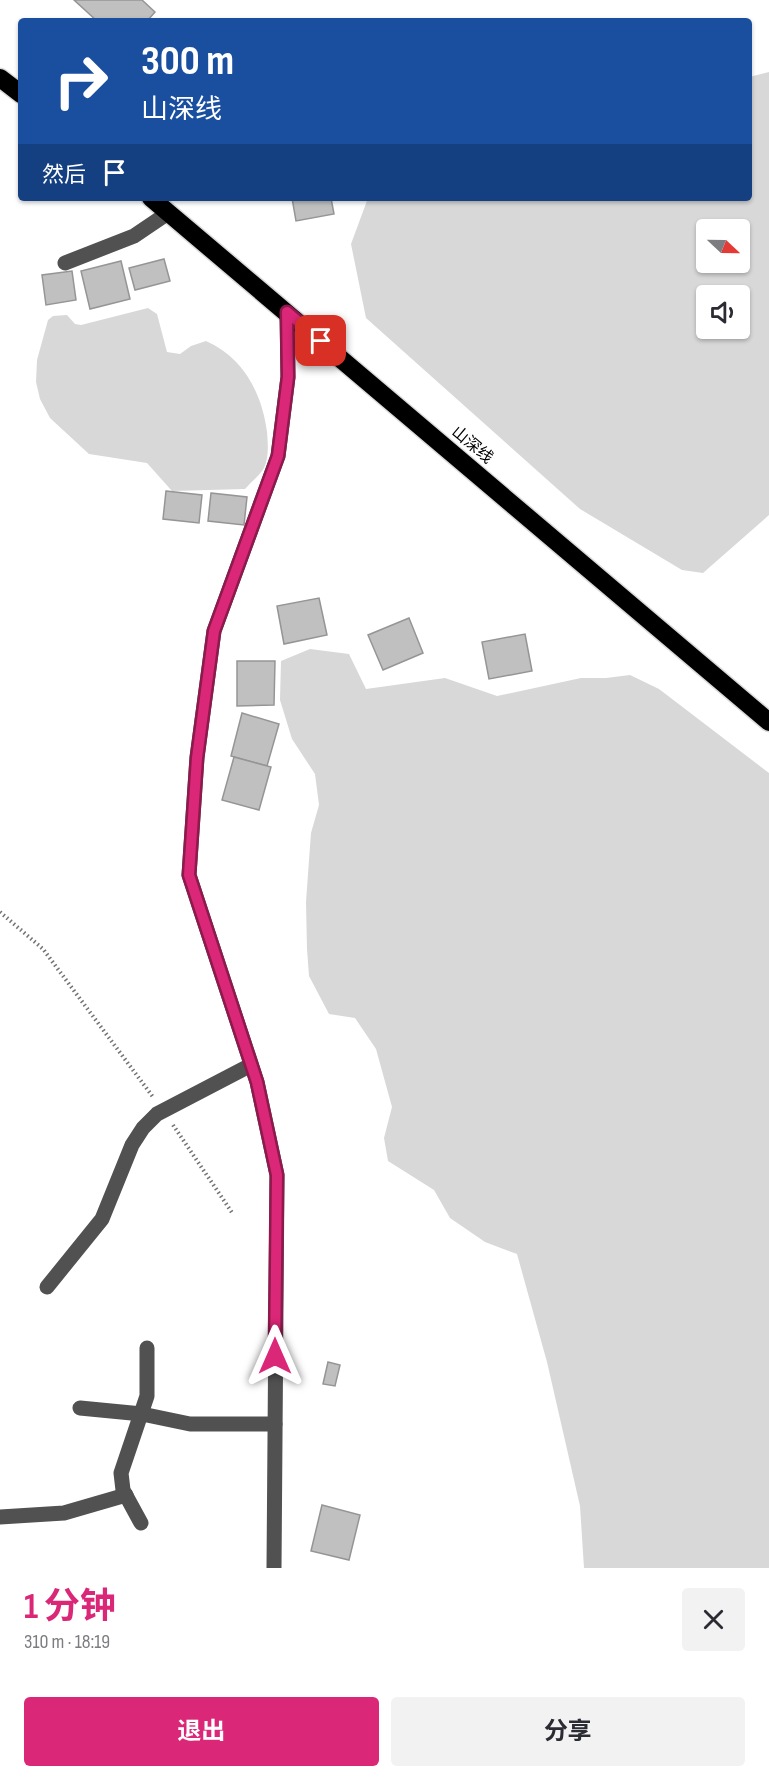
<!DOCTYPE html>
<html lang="zh">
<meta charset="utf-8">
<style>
body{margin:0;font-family:"Sofia Sans Condensed","Noto Sans SC",sans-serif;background:#f2f2f3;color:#2b2b33;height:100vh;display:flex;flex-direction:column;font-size:22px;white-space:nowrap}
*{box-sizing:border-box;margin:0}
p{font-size:20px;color:#7c7c81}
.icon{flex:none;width:33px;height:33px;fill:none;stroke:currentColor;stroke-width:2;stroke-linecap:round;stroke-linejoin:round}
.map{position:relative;height:1568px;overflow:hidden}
.sheet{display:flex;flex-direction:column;background:#fff;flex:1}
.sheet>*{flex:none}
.hud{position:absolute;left:18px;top:18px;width:734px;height:183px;border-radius:6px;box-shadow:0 2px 4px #0004;background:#1a4fa0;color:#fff;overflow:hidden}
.needle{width:39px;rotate:112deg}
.controls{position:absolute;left:696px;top:219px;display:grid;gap:12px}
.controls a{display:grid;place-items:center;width:54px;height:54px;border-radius:6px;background:#fff;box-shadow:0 2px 4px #0004;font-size:30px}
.pin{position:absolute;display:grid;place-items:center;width:51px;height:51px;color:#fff;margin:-26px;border-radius:12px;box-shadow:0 3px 9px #0006}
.me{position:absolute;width:66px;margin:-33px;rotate:0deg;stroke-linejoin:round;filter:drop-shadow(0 0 4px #0008)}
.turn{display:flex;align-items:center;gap:21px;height:126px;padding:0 24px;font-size:27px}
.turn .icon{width:78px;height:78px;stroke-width:2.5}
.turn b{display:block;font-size:42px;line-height:51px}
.then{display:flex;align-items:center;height:57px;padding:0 24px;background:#0003;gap:12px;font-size:22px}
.round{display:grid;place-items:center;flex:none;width:63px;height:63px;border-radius:6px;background:#f2f2f3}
.overview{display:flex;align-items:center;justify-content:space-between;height:102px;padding:0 24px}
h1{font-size:36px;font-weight:700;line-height:45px;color:#db2777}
.cta{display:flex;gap:12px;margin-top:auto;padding:12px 24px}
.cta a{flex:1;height:69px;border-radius:6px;background:#db2777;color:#fff;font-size:24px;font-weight:700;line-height:69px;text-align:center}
.cta a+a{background:#f2f2f3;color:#2b2b33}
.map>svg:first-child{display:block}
</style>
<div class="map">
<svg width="769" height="1568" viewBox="0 0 769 1568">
<rect width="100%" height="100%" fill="#fff"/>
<!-- green -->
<g fill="#d8d8d8" fill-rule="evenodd">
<path d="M 769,72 L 769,515 L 703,573 L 682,570 L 580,509 L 366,318 L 351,244 L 368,198 L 748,198 L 749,77 ZM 706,230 L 740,230 L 740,262 L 706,262 ZM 706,296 L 740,296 L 740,328 L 706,328 Z"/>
<path d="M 148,308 L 157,314 L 167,352 L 180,354 L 191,346 L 206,341 C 243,357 262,393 267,432 C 268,443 269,458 264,468 C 259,476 251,482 245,489 L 172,491 L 147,463 L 89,454 L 50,418 L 40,399 L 36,382 L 37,360 L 48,320 L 53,316 L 67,315 L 75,324 L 81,325 Z"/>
<path d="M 310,649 L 349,654 L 366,689 L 445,678 L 497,696 L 581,678 L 606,678 L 630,675 L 659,689 L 769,773 L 769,1568 L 584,1568 L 580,1506 L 547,1362 L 517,1254 L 485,1242 L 450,1218 L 434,1190 L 388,1161 L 384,1138 L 392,1107 L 376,1049 L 355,1018 L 329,1014 L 309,976 L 307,949 L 306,902 L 309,860 L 311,833 L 319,805 L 315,774 L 292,739 L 280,700 L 281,661 Z"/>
</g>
<!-- building -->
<g fill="#c0c0c0" stroke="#959595" stroke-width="1.5">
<path d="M 74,0 L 142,0 L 155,12 L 147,21 L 97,21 Z"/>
<path d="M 292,198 L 331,198 L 334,214 L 296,221 Z"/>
<path d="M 164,259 L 170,281 L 135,290 L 129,268 Z"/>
<path d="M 121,261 L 130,299 L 90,309 L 81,271 Z"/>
<path d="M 72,271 L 76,300 L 46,305 L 42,275 Z"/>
<path d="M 166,491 L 202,495 L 199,523 L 163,519 Z"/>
<path d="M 211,493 L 247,497 L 244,525 L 208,521 Z"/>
<path d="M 319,598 L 327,635 L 284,644 L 277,606 Z"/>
<path d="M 409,618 L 423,653 L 383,670 L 368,635 Z"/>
<path d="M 525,634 L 532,671 L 489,679 L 482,642 Z"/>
<path d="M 237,661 L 275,661 L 274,705 L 237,706 Z"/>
<path d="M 242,713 L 279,724 L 267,766 L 231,756 Z"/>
<path d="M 234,757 L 271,767 L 259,810 L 222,800 Z"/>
<path d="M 328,1362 L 340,1365 L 335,1386 L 323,1384 Z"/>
<path d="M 322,1505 L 360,1515 L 349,1560 L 311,1551 Z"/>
</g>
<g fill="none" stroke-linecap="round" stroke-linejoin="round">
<defs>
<g id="highway">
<path d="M 0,78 L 21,94"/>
<path d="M 151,198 L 769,722"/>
</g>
</defs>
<!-- highway casing -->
<use href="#highway" stroke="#dbdbdb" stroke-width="21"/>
<!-- path -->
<g stroke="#737373" stroke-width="4" stroke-dasharray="1.5 3" stroke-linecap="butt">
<path d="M 0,912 L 43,949 L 153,1097"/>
<path d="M 173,1125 L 233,1214"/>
</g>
<!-- minor -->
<g stroke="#515151" stroke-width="15">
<path d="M 65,263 L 134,236 L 168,213"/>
<path d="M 47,1287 L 102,1219 L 132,1145 L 143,1128 L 157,1114 L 251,1065"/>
<path d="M 80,1408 L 142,1414 L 190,1424 L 275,1424"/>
<path d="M 0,1517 L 64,1513 L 126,1495"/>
<path d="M 141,1523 L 123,1490 L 121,1473 L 147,1396 L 147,1348"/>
<path d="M 274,1568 L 277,1175 L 257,1082 L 189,875 L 197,757 L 214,631 L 278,456 L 288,377 L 287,312"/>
</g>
<!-- highway -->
<use href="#highway" stroke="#000" stroke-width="18"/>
</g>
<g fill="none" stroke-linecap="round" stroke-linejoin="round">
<defs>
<path id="route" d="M 275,1356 L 277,1175 L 257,1082 L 189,875 L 197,758 L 214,631 L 278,456 L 288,377 L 287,312 L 321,341"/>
</defs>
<!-- route casing -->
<use href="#route" stroke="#8e194d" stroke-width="15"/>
<!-- route -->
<use href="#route" stroke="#db2777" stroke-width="10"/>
</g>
<g text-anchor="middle" stroke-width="6" stroke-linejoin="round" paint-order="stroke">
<!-- street labels -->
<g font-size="16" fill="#000" stroke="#fff">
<text transform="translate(473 444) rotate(40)" y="6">山深线</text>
</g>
</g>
</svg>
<div class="controls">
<a><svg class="needle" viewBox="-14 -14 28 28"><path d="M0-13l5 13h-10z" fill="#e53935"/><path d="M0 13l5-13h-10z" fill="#7c7c81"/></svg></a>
<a><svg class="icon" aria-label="sound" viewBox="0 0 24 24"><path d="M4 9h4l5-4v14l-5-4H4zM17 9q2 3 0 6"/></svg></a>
</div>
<div class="pin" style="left:321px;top:341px;background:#d93025"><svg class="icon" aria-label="arrive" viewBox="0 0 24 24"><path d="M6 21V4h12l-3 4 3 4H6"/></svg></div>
<svg class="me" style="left:275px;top:1356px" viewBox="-20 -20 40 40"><path d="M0-17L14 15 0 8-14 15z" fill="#db2777" stroke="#fff" stroke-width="4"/></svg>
<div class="hud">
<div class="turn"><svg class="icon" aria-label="right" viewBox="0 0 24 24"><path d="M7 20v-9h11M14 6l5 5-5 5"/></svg><div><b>300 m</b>山深线</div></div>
<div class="then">然后<svg class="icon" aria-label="arrive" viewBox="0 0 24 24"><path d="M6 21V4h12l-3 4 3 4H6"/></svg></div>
</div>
</div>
<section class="sheet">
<div class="overview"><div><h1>1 分钟</h1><p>310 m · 18:19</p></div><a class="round"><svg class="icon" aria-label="close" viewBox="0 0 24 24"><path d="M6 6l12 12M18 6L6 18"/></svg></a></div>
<div class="cta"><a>退出</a><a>分享</a></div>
</section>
